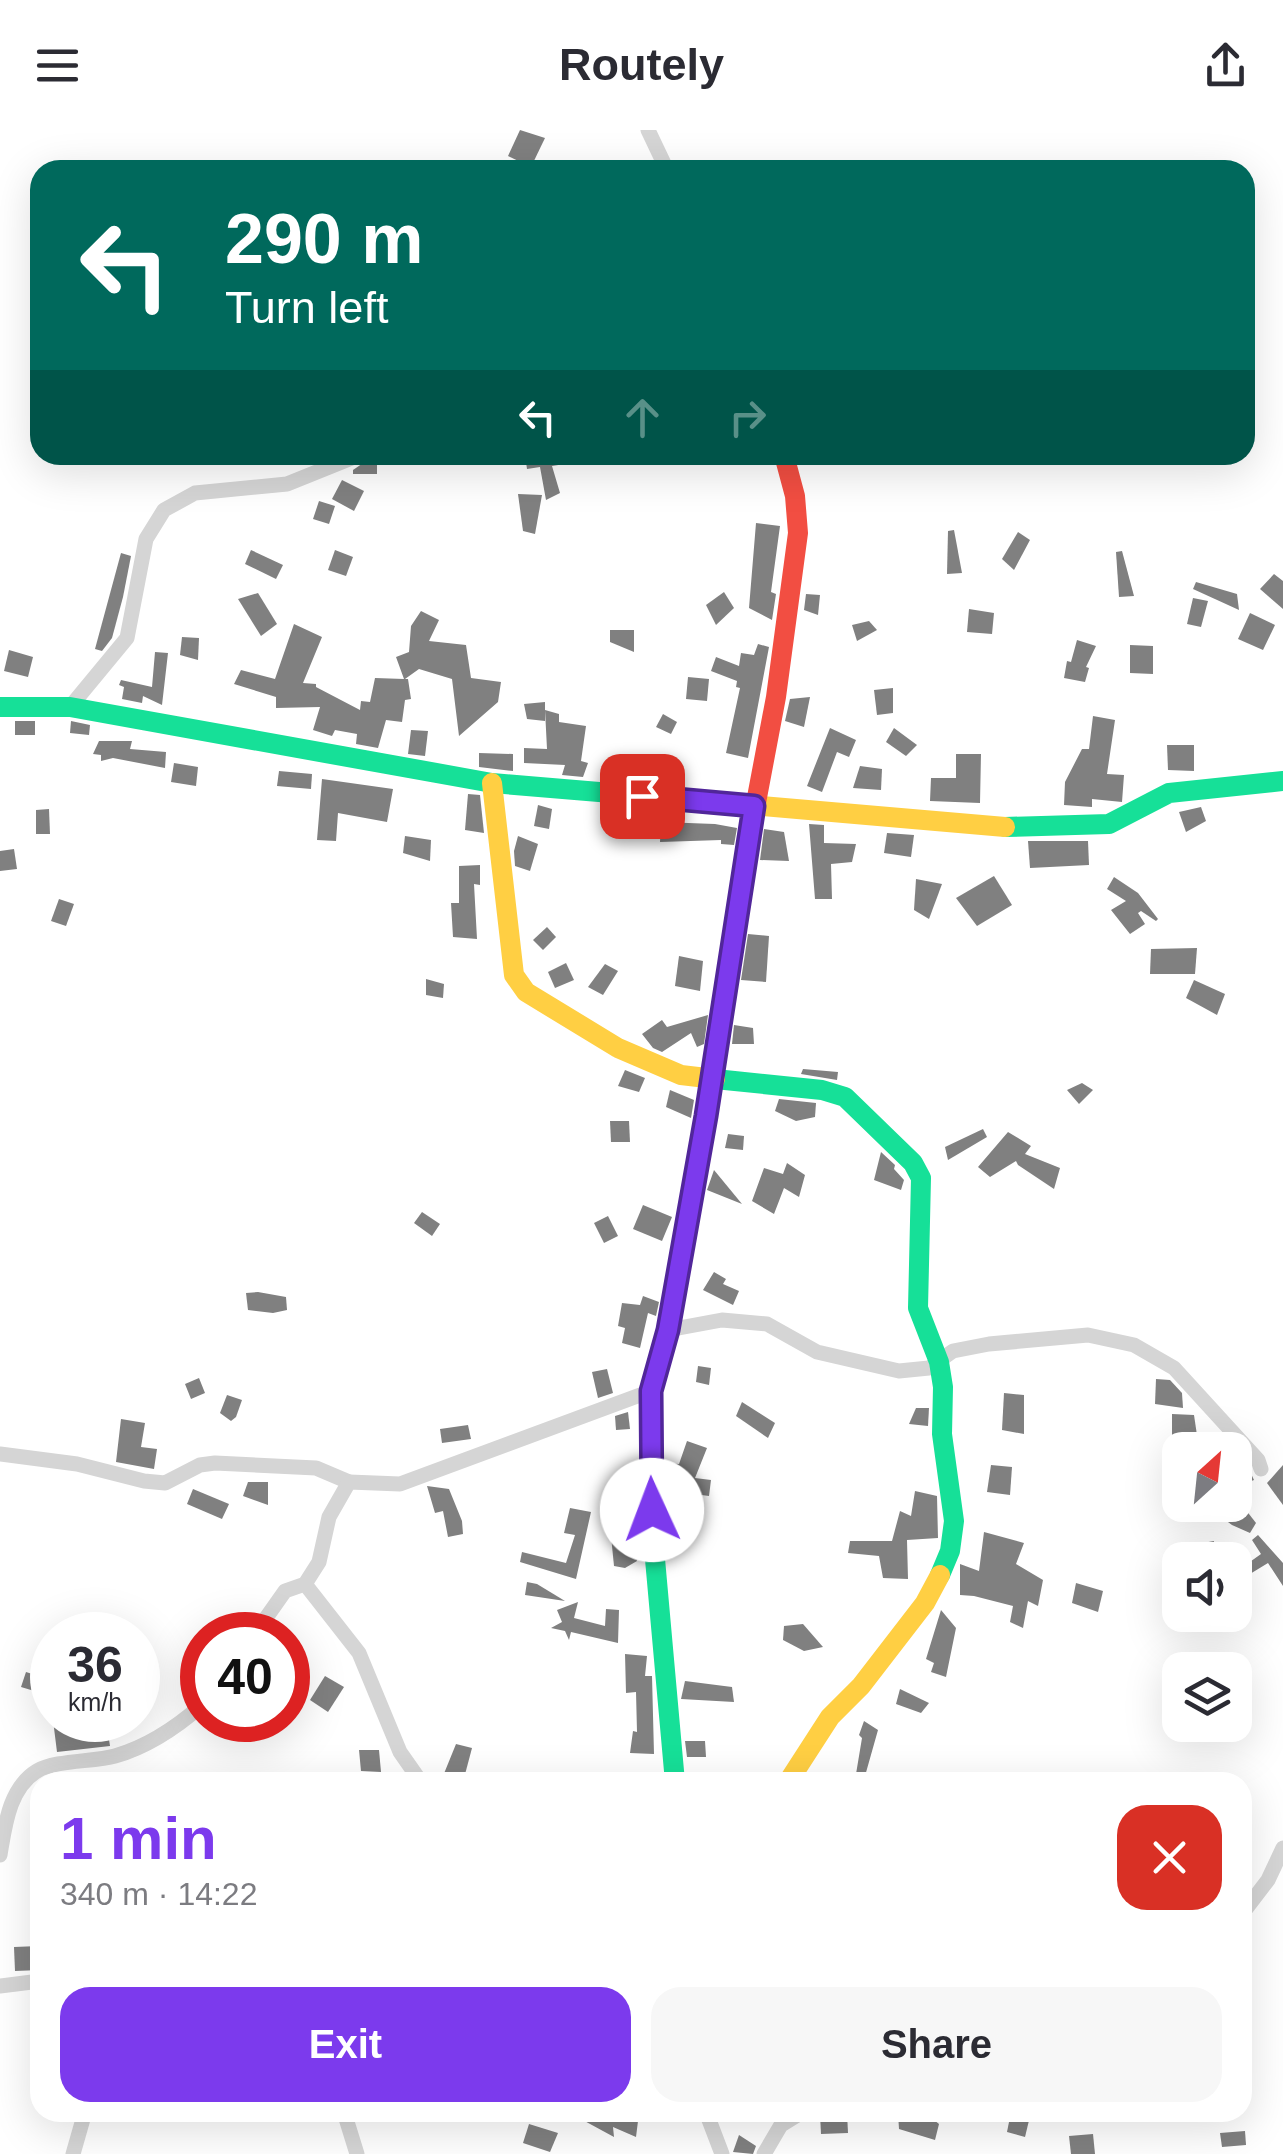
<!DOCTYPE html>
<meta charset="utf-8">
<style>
body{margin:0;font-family:Helvetica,sans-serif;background:#f7f7f7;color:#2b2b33;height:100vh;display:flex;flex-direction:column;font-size:38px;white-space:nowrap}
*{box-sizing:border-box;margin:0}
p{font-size:32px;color:#7c7c81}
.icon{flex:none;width:55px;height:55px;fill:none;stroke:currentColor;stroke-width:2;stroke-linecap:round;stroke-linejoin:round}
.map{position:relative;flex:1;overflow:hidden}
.sheet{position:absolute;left:30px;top:1642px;width:1222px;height:350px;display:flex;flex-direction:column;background:#fff;border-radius:30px;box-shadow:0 10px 40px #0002}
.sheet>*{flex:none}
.hud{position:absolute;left:30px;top:30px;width:1225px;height:305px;border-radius:30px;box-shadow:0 10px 40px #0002;background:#00695c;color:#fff;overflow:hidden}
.needle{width:65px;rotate:27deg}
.buttons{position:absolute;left:1162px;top:1302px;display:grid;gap:20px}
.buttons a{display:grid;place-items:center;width:90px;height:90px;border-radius:20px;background:#fff;box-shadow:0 10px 40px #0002;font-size:50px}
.speed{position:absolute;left:30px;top:1482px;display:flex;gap:20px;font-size:50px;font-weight:700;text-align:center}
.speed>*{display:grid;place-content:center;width:130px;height:130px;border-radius:50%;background:#fff;box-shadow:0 10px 40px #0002;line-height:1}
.speed small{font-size:25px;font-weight:400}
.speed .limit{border:15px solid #d22;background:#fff;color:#111}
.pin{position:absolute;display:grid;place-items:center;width:85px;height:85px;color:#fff;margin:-42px;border-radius:20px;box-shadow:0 5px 15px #0006}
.me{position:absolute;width:110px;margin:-55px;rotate:358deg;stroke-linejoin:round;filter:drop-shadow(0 0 8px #0008)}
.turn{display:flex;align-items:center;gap:35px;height:210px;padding:0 30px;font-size:45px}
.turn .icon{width:130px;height:130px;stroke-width:2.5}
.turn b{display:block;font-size:70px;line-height:85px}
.lanes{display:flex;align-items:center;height:95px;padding:0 30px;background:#0003;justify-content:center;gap:50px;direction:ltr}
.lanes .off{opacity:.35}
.round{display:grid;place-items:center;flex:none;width:105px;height:105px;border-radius:30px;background:#f7f7f7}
.headline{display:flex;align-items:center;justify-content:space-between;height:170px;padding:0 30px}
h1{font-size:60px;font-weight:700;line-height:75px;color:#7c3aed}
.primary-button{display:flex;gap:20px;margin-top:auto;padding:20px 30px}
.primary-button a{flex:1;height:115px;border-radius:30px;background:#7c3aed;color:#fff;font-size:40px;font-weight:700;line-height:115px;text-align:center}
.primary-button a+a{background:#f7f7f7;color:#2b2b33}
header{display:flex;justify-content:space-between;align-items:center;height:130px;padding:0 30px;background:#fff;font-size:45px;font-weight:700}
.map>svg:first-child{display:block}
</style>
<header><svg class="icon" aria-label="menu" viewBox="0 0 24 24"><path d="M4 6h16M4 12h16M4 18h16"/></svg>Routely<svg class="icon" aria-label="share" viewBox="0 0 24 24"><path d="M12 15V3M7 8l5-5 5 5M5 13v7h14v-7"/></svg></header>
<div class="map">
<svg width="1283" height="2024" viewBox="0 0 1283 2024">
<rect width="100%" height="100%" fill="#fff"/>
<!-- building -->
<g fill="#808080">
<path d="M 520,0 L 545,8 L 531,37 L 508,26 Z"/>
<path d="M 525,325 L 571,325 L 571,333 L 552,336 L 560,363 L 546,370 L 540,337 L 527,339 Z"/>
<path d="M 369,329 L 377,329 L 377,344 L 353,344 L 353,340 Z"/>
<path d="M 342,350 L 364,361 L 354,381 L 332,369 Z"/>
<path d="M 518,364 L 542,365 L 535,404 L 523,401 Z"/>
<path d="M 319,371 L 335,376 L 329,394 L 313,389 Z"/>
<path d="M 756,393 L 780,396 L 771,462 L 776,464 L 772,490 L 749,478 Z"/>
<path d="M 954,400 L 962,443 L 947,444 L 948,401 Z"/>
<path d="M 1018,402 L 1030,410 L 1014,440 L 1002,429 Z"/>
<path d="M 251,420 L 283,435 L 276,449 L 245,434 Z"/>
<path d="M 335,420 L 353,427 L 346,446 L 328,440 Z"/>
<path d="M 1122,421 L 1134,466 L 1119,467 L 1116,422 Z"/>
<path d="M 121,423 L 131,426 L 123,467 L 112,508 L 102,521 L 95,519 Z"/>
<path d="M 1274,444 L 1283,451 L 1283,479 L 1260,459 Z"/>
<path d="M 1196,452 L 1237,464 L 1239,480 L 1193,459 Z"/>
<path d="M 724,462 L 734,478 L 716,495 L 706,475 Z"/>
<path d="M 258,463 L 277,494 L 261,506 L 238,469 Z"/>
<path d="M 806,464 L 820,465 L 818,485 L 804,480 Z"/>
<path d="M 1193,468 L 1208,471 L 1201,497 L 1187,494 Z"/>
<path d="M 969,479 L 994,483 L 992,504 L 967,502 Z"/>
<path d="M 421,481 L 439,490 L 429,511 L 466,515 L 471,548 L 501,552 L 498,572 L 459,606 L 452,549 L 419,539 L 405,549 L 408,549 L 411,569 L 405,570 L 402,592 L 386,590 L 378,618 L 356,614 L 357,604 L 335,600 L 332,606 L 313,600 L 320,577 L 276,578 L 276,567 L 234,554 L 241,540 L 275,549 L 294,494 L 322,507 L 303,553 L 316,554 L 316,557 L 360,580 L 361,571 L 370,572 L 375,548 L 404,549 L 396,527 L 409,522 L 411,496 Z"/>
<path d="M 1250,483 L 1275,495 L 1263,520 L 1238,509 Z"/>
<path d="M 869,491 L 877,500 L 857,511 L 852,495 Z"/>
<path d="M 610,500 L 634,500 L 634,522 L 610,512 Z"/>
<path d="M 182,507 L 199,508 L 198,530 L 180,525 Z"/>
<path d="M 1077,510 L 1096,516 L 1086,537 L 1089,538 L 1085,552 L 1064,548 L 1067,531 L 1071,532 Z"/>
<path d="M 758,514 L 769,517 L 748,628 L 726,623 L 740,558 L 736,557 L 737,551 L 711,541 L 716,527 L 739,536 L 741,523 L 754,525 Z"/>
<path d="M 1130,515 L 1153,516 L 1153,544 L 1130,543 Z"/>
<path d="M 9,520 L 33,527 L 28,547 L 4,541 Z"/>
<path d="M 155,522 L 168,523 L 162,575 L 143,566 L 142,573 L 122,569 L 124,557 L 119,555 L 121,550 L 152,557 Z"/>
<path d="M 688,547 L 709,549 L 707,571 L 686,569 Z"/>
<path d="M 893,558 L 893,583 L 877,585 L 874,560 Z"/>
<path d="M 810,567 L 804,597 L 785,591 L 790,569 Z"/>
<path d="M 545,572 L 545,591 L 527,589 L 524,574 Z"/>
<path d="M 545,580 L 559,584 L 559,592 L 586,596 L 581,631 L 588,633 L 583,647 L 562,645 L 565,635 L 524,633 L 524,618 L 547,619 Z"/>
<path d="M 663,584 L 677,592 L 671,604 L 656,597 Z"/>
<path d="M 1093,586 L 1115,590 L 1107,644 L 1124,645 L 1122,672 L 1092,669 L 1092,677 L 1064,675 L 1065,652 L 1082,619 L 1089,619 Z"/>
<rect x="15" y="591" width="20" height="14"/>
<path d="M 71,591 L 90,595 L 89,605 L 70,603 Z"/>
<path d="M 830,598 L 856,610 L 849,627 L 837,622 L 822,662 L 807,656 Z"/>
<path d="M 894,598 L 917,615 L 906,626 L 886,612 Z"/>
<path d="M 411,600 L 428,601 L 425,626 L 408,624 Z"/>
<path d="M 99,611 L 132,611 L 130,619 L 166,622 L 165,638 L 113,628 L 101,631 L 101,625 L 93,624 Z"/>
<path d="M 1167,615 L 1194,615 L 1194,641 L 1168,640 Z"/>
<path d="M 479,623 L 513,624 L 513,641 L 479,637 Z"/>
<path d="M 956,624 L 981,624 L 980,673 L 930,671 L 931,648 L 956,648 Z"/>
<path d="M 652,630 L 679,630 L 677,650 L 648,648 Z"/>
<path d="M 174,633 L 198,637 L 196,656 L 171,652 Z"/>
<path d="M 860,636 L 882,639 L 881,660 L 853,658 Z"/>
<path d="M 279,641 L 312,644 L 311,659 L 277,656 Z"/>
<path d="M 322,649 L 393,659 L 387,692 L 338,683 L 336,711 L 317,710 Z"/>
<path d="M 468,664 L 480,665 L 484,703 L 465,700 Z"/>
<path d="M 538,675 L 552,679 L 549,699 L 534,696 Z"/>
<path d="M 1201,677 L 1206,691 L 1186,702 L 1179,682 Z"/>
<path d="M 49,679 L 50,704 L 36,704 L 36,680 Z"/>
<path d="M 661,692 L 715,694 L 737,698 L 734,715 L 721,714 L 721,710 L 660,712 Z"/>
<path d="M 809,694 L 824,695 L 824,713 L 856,714 L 852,732 L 831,734 L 832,769 L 815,769 Z"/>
<path d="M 764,699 L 784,702 L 789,731 L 760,730 Z"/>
<path d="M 887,703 L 914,705 L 911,727 L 884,723 Z"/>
<path d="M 405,706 L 431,710 L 430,731 L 403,723 Z"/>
<path d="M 518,706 L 538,714 L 530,741 L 515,736 L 514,721 Z"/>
<path d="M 1028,711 L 1088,711 L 1089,735 L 1030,738 Z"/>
<path d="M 14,719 L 17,739 L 0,741 L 0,721 Z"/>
<path d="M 480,735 L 480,755 L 474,754 L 477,809 L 453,807 L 451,773 L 459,773 L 459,736 Z"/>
<path d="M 994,746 L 1012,775 L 977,796 L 956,768 Z"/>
<path d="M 1114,747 L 1138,763 L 1158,789 L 1156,791 L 1141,781 L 1138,783 L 1145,794 L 1130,804 L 1111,780 L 1126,771 L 1107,759 Z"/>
<path d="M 916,749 L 942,754 L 929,789 L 914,780 Z"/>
<path d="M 59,769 L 74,774 L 66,796 L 51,791 Z"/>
<path d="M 547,797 L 556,807 L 543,820 L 533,810 Z"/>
<path d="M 748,804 L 769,806 L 766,852 L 741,850 Z"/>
<path d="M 1197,818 L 1195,844 L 1150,844 L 1151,819 Z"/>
<path d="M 679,826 L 703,831 L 700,861 L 675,856 Z"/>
<path d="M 566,833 L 574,850 L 555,858 L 548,842 Z"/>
<path d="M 605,834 L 618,841 L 603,865 L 588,857 Z"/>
<path d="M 426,849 L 444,854 L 443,868 L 426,865 Z"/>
<path d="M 1194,850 L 1225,864 L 1217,885 L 1186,868 Z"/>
<path d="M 708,885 L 704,914 L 697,917 L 691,903 L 662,922 L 653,918 L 642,904 L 662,890 L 667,897 Z"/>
<path d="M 734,895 L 753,898 L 754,914 L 732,914 Z"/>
<path d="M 803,939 L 838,942 L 837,950 L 801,944 Z"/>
<path d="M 625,940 L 645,948 L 639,962 L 618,956 Z"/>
<path d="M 1082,953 L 1093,960 L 1079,974 L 1067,960 Z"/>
<path d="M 670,960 L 694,970 L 691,988 L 666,977 Z"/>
<path d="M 779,969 L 816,973 L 815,987 L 796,991 L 775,981 Z"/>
<path d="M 610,991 L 629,991 L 630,1012 L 611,1012 Z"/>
<path d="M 983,999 L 987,1007 L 948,1030 L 945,1017 Z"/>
<path d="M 1008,1002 L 1031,1016 L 1025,1024 L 1060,1038 L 1054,1059 L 1018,1035 L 1016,1031 L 990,1047 L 978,1037 Z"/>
<path d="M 728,1004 L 744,1006 L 743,1020 L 725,1018 Z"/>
<path d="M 881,1022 L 895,1035 L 894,1039 L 904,1050 L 901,1060 L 874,1050 Z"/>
<path d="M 787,1033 L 805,1045 L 799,1067 L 784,1058 L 774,1084 L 752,1071 L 764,1038 L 783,1044 Z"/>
<path d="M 714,1040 L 742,1074 L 707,1060 Z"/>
<path d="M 643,1075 L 672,1087 L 662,1111 L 633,1099 Z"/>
<path d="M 422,1082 L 440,1094 L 432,1106 L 414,1093 Z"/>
<path d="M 608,1086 L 618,1106 L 604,1113 L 594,1093 Z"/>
<path d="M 714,1142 L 726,1149 L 723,1154 L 739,1161 L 733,1175 L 703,1160 Z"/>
<path d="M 258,1162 L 286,1167 L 287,1180 L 273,1183 L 248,1180 L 246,1163 Z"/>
<path d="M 643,1166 L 659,1172 L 656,1186 L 648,1183 L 640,1218 L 622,1213 L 625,1198 L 618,1196 L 622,1173 L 640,1175 Z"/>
<path d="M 698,1236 L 711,1238 L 709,1255 L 696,1252 Z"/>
<path d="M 607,1239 L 613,1263 L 598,1268 L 592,1242 Z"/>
<path d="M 199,1248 L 205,1263 L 191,1269 L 185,1254 Z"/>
<path d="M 1156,1249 L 1170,1250 L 1182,1263 L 1183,1278 L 1155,1274 Z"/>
<path d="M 1004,1263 L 1024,1265 L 1024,1304 L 1002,1300 Z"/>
<path d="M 227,1265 L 242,1270 L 236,1287 L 231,1291 L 220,1283 Z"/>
<path d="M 742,1272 L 775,1293 L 768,1308 L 736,1286 Z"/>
<path d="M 916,1278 L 929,1278 L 928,1296 L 909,1294 Z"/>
<path d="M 628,1282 L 630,1299 L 616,1300 L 615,1286 Z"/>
<path d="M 1172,1284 L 1194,1285 L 1198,1312 L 1183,1314 L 1172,1311 Z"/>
<path d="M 121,1289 L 145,1293 L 141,1317 L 157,1319 L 154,1339 L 116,1332 Z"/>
<path d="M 468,1295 L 471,1309 L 442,1313 L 440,1299 Z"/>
<path d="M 687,1311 L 707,1318 L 695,1348 L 711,1350 L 709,1366 L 679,1362 L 679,1396 L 667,1396 L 666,1333 L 679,1334 Z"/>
<path d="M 1246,1333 L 1254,1350 L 1235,1357 L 1235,1339 Z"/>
<path d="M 991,1335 L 1012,1337 L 1010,1365 L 987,1362 Z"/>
<path d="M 1283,1335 L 1283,1375 L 1267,1353 Z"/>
<path d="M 248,1352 L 268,1352 L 268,1375 L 243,1366 Z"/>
<path d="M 427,1356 L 449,1359 L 462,1391 L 463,1404 L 448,1407 L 443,1381 L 435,1383 Z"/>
<path d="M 193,1359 L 229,1374 L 222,1389 L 187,1374 Z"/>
<path d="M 915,1361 L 937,1366 L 938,1408 L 907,1410 L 908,1449 L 883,1448 L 879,1426 L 848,1423 L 850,1411 L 892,1411 L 900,1381 L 911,1386 Z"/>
<path d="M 1205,1375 L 1242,1375 L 1256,1393 L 1250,1403 L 1232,1395 Z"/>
<path d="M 570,1378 L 591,1382 L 576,1449 L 520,1432 L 522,1422 L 566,1433 L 575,1405 L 564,1403 Z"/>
<path d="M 984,1402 L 1024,1413 L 1016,1434 L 1043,1450 L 1038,1476 L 1028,1471 L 1023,1498 L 1010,1492 L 1013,1476 L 974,1466 L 960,1465 L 960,1434 L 979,1441 Z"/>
<path d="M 1258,1405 L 1283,1433 L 1283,1456 L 1268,1433 L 1245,1447 L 1240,1439 L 1261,1424 L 1252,1410 Z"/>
<path d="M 611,1406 L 631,1406 L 637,1431 L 625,1438 L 614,1436 Z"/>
<path d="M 1214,1411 L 1212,1430 L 1196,1430 L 1192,1415 Z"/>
<path d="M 527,1452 L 537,1454 L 565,1471 L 525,1465 Z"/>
<path d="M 1076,1453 L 1103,1461 L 1098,1482 L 1072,1473 Z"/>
<path d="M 578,1472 L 574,1488 L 605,1496 L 606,1479 L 619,1480 L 618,1513 L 571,1502 L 569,1510 L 565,1501 L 551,1498 L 562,1492 L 557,1480 Z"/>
<path d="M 941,1480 L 956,1498 L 946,1547 L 931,1542 L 934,1533 L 926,1529 Z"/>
<path d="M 803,1494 L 823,1517 L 804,1521 L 783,1510 L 784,1496 Z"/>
<path d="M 625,1524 L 647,1526 L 645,1546 L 652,1546 L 654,1624 L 630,1623 L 633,1601 L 637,1602 L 636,1562 L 626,1563 Z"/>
<path d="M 26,1542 L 45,1548 L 41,1563 L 21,1557 Z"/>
<path d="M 325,1546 L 344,1557 L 328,1582 L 310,1570 Z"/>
<path d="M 685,1551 L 732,1557 L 734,1572 L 681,1569 Z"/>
<path d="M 900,1559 L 929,1573 L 921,1583 L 896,1574 Z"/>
<path d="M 53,1590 L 106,1590 L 110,1616 L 57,1622 Z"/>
<path d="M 864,1591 L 878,1600 L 865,1646 L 856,1644 L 862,1608 L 859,1605 Z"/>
<path d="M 685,1611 L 705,1611 L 706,1627 L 687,1627 Z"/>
<path d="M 456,1614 L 472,1618 L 463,1652 L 443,1646 Z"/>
<path d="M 359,1620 L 379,1620 L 381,1642 L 361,1641 Z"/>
<path d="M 39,1816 L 40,1840 L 15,1841 L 14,1817 Z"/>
<path d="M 568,1982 L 616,1982 L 638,1991 L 636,2007 L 613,1997 L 614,2007 Z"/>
<path d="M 898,1982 L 924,1982 L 939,1994 L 935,2010 L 899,1999 Z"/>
<path d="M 1011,1982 L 1031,1982 L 1025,2007 L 1007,2002 Z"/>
<path d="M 847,1983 L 848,2003 L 821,2004 L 820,1984 Z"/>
<path d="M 529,1994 L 558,2003 L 550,2022 L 523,2013 Z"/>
<path d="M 1245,2001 L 1246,2015 L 1222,2017 L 1220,2003 Z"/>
<path d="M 1093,2004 L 1095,2024 L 1071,2024 L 1069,2006 Z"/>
<path d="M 739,2005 L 756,2016 L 753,2024 L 733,2022 Z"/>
</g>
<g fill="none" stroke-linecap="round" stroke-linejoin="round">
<!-- street -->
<g stroke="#d5d5d5" stroke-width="15">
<path d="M 648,0 L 667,40"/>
<path d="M 70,577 L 127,508 L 146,409 L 164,380 L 195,363 L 287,354 L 359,325"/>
<path d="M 668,1200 L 722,1190 L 767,1194 L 817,1222 L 899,1241 L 929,1238 L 953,1221 L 989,1214 L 1088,1205 L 1134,1215 L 1174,1238 L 1258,1330 L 1261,1339"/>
<path d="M 0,1324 L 77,1334 L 144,1351 L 165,1353 L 200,1335 L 215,1333 L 316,1338 L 349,1352"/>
<path d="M 305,1454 L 359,1523 L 400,1622 L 421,1652"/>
<path d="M 254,1505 L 285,1461 L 305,1454 L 319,1432 L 329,1387 L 349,1352 L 400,1354 L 651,1261"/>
<path d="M 0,1725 C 5,1696 9,1658 37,1641 C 55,1630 94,1632 115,1626 C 147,1617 178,1596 202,1575"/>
<path d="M 1242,1784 L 1268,1750 L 1283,1718"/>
<path d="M 0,1856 L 40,1851"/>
<path d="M 344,1982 L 357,2024"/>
<path d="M 706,1982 L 722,2024"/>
<path d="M 73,2024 L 85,1982"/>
<path d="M 764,2024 L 781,1995 L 802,1982"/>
</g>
<!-- fast -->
<g stroke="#16e098" stroke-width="20">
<path d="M 0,577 L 70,577 L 492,653 L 611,663"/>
<path d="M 1005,697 L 1109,694 L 1169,663 L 1283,651"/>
<path d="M 715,949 L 822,960 L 845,967 L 913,1033 L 921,1048 L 918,1178 L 939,1232 L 943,1257 L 942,1304 L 954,1391 L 950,1421 L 940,1445"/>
<path d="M 675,1652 L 654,1418 L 650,1343 L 651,1261 L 668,1200 L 712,950 L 751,699"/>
</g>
<!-- slow -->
<g stroke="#ffcf43" stroke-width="20">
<path d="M 492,653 L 514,845 L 526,862 L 618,918 L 681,945 L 715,949"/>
<path d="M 611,663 L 1005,697"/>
<path d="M 788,1652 L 830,1587 L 861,1556 L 925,1473 L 940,1445"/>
</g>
<!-- jam -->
<path stroke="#f24e42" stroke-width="20" d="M 751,699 L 776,567 L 798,403 L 795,366 L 784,325"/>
</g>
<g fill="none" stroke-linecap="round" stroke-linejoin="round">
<defs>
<path id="route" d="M 642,666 L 754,676 L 706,986 L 668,1200 L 651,1261 L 652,1380"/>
</defs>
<!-- route casing -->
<use href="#route" stroke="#51269a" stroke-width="25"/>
<!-- route -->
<use href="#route" stroke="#7c3aed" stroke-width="18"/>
</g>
</svg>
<div class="buttons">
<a><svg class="needle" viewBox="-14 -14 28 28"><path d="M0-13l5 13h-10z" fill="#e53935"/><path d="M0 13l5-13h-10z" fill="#7c7c81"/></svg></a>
<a><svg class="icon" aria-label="sound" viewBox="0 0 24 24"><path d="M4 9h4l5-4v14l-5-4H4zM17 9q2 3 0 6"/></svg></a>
<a><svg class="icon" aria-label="layers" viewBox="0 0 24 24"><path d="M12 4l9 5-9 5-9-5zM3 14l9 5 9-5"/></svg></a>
</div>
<div class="speed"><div>36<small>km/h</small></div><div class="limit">40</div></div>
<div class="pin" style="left:642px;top:666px;background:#d93025"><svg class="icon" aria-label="arrive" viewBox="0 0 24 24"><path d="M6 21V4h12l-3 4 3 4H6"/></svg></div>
<svg class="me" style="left:652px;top:1380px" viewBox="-20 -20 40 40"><circle r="19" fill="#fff"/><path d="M0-13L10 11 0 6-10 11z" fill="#7c3aed"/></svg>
<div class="hud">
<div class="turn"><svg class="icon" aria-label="left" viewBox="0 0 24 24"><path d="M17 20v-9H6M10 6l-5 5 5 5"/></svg><div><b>290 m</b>Turn left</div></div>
<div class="lanes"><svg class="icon" aria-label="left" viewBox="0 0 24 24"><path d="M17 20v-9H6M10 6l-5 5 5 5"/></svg><svg class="icon off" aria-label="ahead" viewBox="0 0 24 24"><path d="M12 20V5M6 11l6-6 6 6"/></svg><svg class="icon off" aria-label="right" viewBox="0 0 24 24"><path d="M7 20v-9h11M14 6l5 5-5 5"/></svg></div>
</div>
<section class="sheet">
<div class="headline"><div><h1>1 min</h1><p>340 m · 14:22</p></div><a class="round" style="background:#d93025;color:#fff"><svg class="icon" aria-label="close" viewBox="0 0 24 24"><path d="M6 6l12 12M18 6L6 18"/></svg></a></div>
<div class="primary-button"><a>Exit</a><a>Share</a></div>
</section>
</div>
